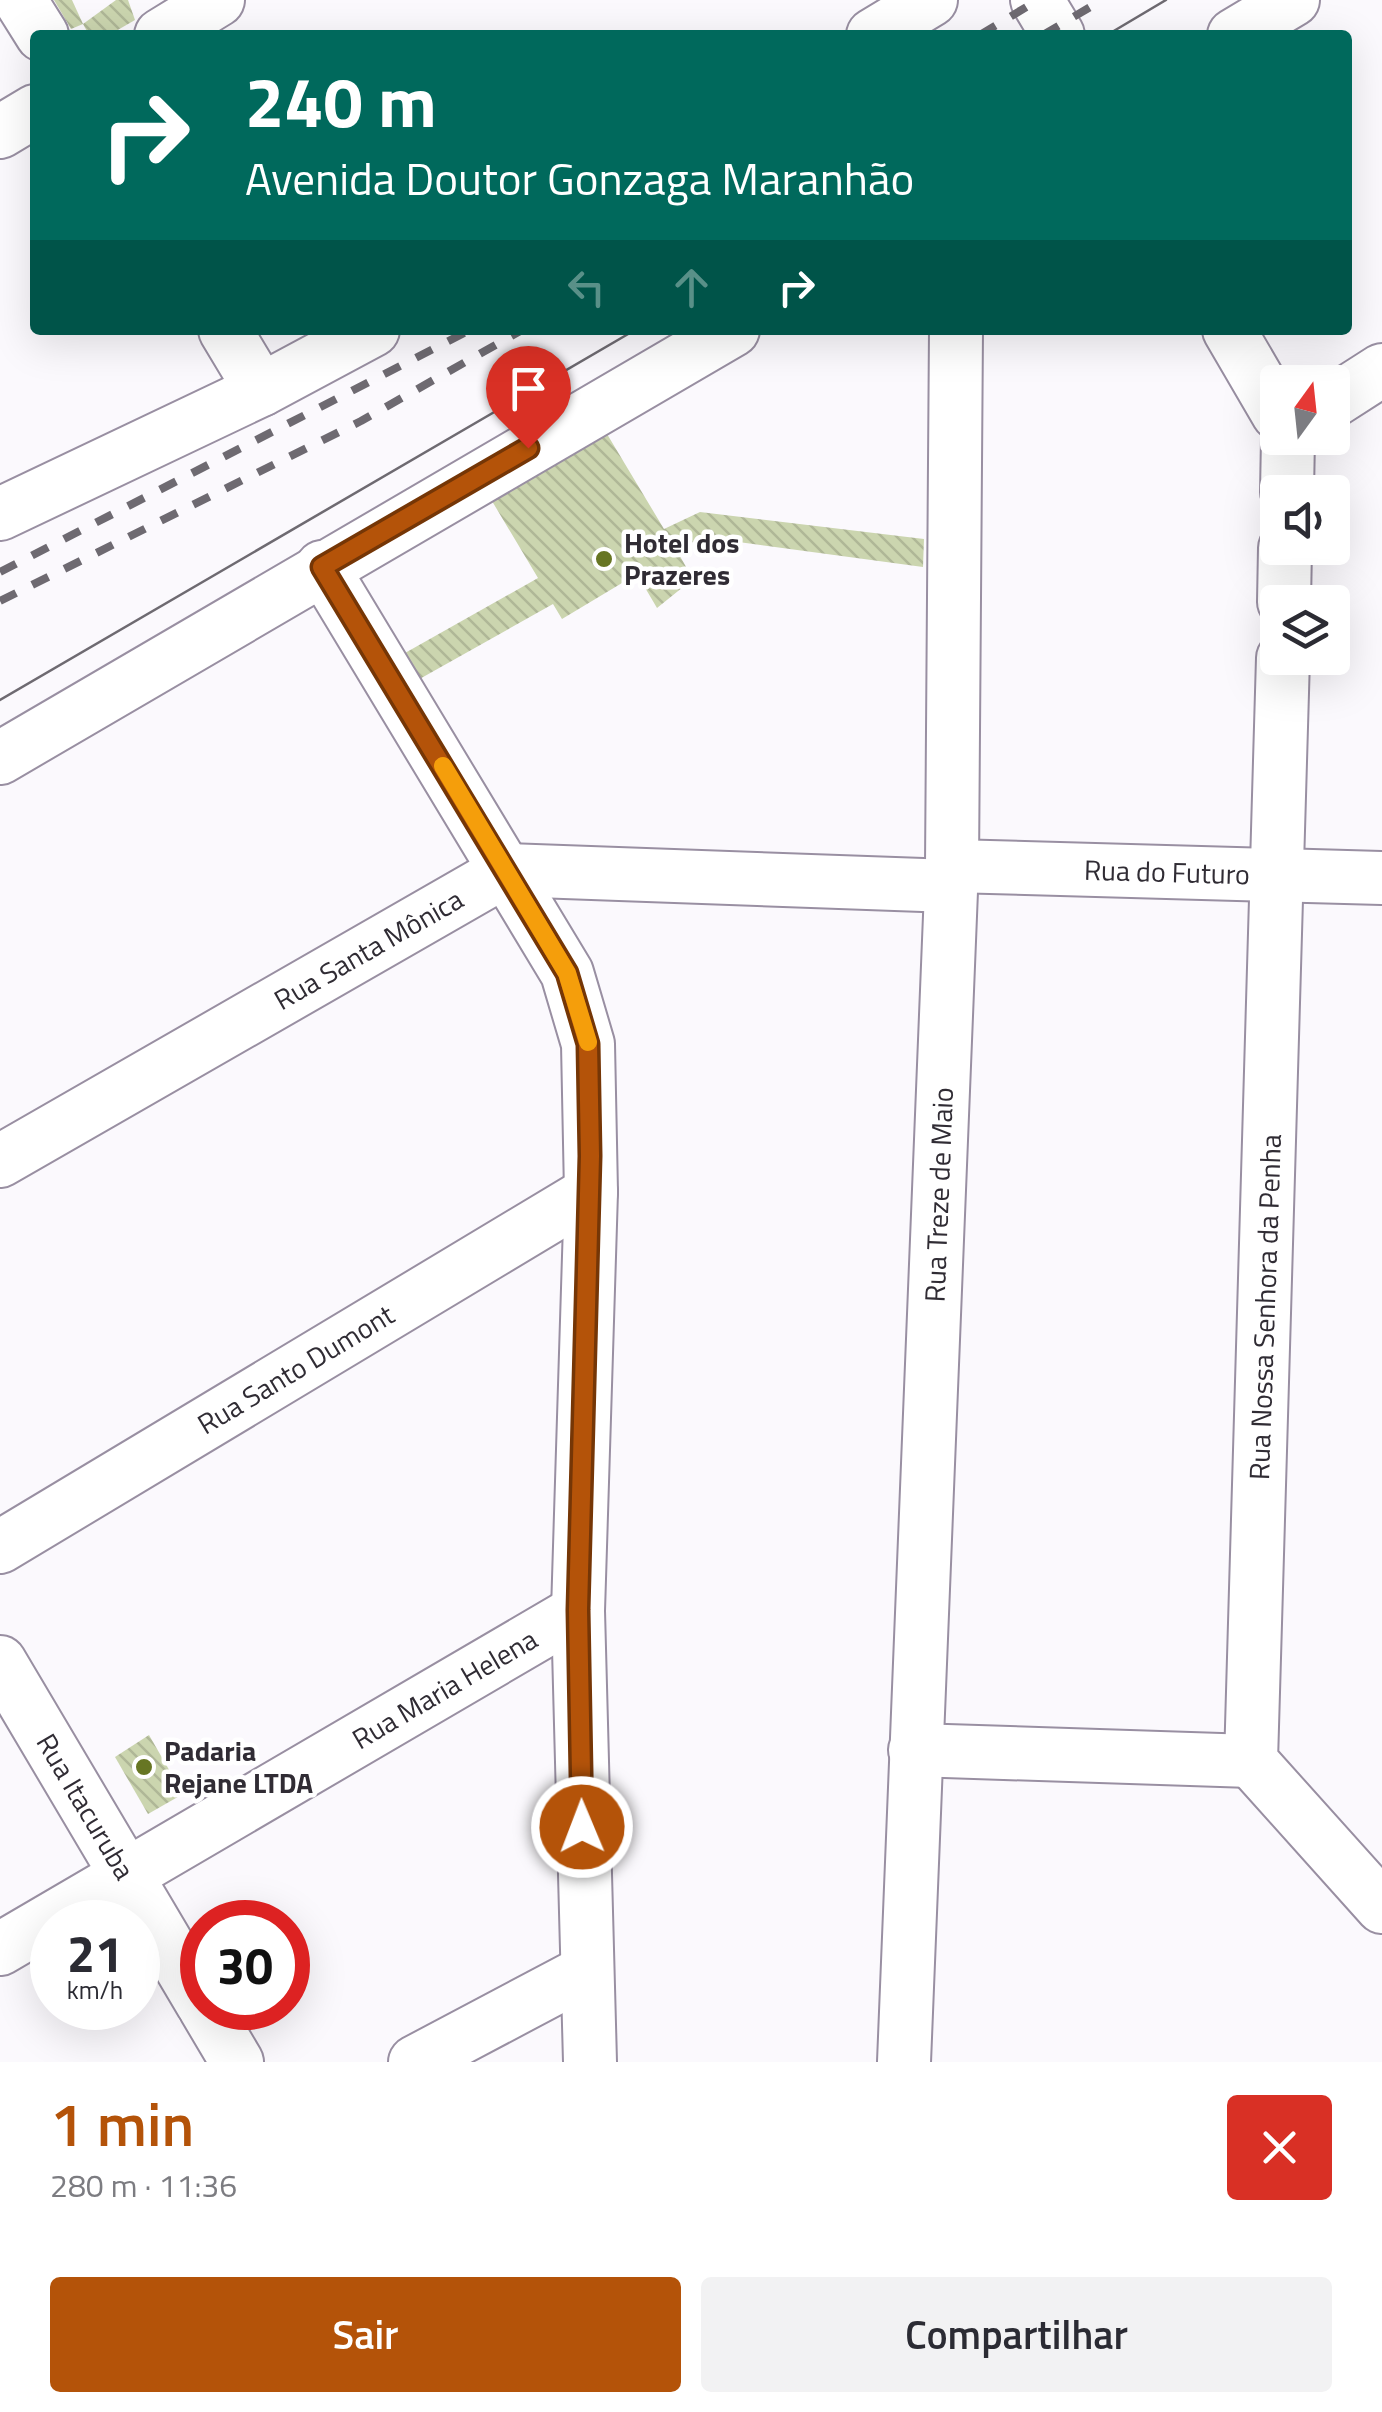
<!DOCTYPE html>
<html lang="pt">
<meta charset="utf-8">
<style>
body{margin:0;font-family:"Titillium Web",sans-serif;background:#f2f2f3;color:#2b2b33;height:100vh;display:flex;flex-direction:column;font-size:38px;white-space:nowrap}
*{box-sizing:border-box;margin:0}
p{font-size:32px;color:#7c7c81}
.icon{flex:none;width:55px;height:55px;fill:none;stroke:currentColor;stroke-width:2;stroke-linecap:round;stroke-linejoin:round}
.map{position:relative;height:2062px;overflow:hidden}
.drawer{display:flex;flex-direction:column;background:#fff;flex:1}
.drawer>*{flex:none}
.hud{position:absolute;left:30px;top:30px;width:1322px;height:305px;border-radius:10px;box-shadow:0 10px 40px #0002;background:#00695c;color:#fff;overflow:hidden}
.needle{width:65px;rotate:15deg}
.tools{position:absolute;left:1260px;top:365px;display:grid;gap:20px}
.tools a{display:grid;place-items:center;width:90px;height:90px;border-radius:10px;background:#fff;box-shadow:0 10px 40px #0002;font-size:50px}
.speed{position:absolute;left:30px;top:1900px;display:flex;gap:20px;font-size:50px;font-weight:700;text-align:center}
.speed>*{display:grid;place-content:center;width:130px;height:130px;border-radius:50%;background:#fff;box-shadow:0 10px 40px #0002;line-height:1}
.speed small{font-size:25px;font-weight:400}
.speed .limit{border:15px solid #d22;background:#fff;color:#111}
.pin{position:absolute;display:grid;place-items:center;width:85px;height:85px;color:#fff;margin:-102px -42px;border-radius:50% 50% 50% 0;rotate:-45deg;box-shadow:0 0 10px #0007}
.pin .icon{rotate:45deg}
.me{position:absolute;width:110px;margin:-55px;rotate:359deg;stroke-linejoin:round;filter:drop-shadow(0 0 8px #0008)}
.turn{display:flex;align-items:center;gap:35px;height:210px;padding:0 50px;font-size:45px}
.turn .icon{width:130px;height:130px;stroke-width:2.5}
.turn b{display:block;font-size:70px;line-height:85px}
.lanes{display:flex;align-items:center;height:95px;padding:0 50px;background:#0003;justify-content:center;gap:50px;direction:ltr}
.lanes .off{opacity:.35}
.round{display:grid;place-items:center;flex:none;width:105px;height:105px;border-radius:10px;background:#f2f2f3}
.head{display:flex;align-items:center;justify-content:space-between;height:170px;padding:0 50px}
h1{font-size:60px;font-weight:600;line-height:75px;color:#b45309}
.button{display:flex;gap:20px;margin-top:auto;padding:20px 50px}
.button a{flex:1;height:115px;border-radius:10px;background:#b45309;color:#fff;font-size:40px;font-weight:600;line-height:115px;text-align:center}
.button a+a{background:#f2f2f3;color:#2b2b33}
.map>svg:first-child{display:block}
</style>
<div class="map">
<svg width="1382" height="2062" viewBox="0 0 1382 2062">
<defs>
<pattern id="building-back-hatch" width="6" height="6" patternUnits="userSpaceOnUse" patternTransform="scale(2.5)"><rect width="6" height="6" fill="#cbd5af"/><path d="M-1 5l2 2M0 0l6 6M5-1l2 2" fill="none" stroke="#afb797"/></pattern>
</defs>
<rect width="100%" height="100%" fill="#fbf9fd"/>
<!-- building -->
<g fill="url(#building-back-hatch)">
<path d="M 54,0 L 72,0 L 83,24 L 71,29 Z"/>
<path d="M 116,0 L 128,0 L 135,20 L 109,35 L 89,35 L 83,24 Z"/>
<path d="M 1297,366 L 1309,370 L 1312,382 L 1289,382 L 1290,371 Z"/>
<path d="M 601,424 L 664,529 L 700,512 L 924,539 L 923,567 L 702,537 L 677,551 L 693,579 L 657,608 L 637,574 L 562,619 L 553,604 L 416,681 L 405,653 L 538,578 L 486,491 Z"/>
<path d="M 149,1735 L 183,1794 L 148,1814 L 115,1757 Z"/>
</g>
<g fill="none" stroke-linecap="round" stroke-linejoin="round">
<defs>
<g id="minor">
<path d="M 20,0 L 42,35"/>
<path d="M 1037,0 L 1058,35"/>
<path d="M 161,35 L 218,0"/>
<path d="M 873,35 L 931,0"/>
<path d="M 1234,35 L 1293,0"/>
<path d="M 0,132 L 35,111"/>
<path d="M 225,330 L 261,390"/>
<path d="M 1229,330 L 1278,414"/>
<path d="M 1332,402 L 1382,370"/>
<path d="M 1287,492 L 1288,438"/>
<path d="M 0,514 L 261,390 L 373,330"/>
<path d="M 322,567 L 567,973 L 588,1044 L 591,1192 L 578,1611 L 590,2062"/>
<path d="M 1284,602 L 1285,548"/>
<path d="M 1283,658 L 1251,1761 L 1382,1907"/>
<path d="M 0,758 L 733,330"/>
<path id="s1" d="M 952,866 L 1382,878"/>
<path id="s2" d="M 0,1161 L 507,870 L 951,886"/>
<path id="s3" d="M 0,1547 L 591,1192"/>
<path id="s4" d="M 0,1662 L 202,2003"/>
<path d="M 915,1750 L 1251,1761"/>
<path id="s5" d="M 0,1949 L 578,1611"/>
<path d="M 205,2008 L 237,2062"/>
<path d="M 415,2062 L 585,1972"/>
<path id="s6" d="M 904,2062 L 952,866 L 956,330"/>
</g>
</defs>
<!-- minor casing -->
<use href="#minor" stroke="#998fa2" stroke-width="56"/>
<!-- minor -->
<use href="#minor" stroke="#fff" stroke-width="52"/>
<!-- tram -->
<g stroke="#6e6a71" stroke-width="2.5">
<path d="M 1107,35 L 1166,0"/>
<path d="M 0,700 L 635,330"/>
</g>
<!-- rail -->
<g stroke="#6e6a71" stroke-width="8" stroke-dasharray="18 18" stroke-linecap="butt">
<path d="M 980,35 L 1038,0"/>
<path d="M 1043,35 L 1102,0"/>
<path d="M 0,572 L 470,330"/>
<path d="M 0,601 L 361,421 L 522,330"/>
</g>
</g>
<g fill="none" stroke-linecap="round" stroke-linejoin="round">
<defs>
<path id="route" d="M 528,448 L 322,567 L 567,973 L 588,1044 L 590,1156 L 578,1610 L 582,1827"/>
</defs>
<!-- route casing -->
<use href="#route" stroke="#753606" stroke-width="25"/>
<!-- route -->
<use href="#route" stroke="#b45309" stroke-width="18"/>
<!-- slow -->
<path stroke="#f59e0b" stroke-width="18" d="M 443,766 L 567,973 L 588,1042"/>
</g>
<!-- markers -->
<g fill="#677623" stroke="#fff" stroke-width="4">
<circle cx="604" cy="559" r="10"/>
<circle cx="144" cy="1767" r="10"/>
</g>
<g text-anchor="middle" stroke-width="9" stroke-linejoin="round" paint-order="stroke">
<!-- poi labels -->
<g font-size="28" font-weight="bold" fill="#302c34" stroke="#fff" text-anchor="start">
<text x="624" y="553">Hotel dos<tspan x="624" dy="32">Prazeres</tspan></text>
<text x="164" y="1761">Padaria<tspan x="164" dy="32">Rejane LTDA</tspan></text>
</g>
<!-- street labels -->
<g font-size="28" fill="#302c34" stroke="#fff">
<text dy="10" stroke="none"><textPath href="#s1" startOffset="215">Rua do Futuro</textPath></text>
<text dy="10" stroke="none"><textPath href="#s2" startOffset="425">Rua Santa Mônica</textPath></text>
<text dy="10" stroke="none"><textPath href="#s6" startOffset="868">Rua Treze de Maio</textPath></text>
<text transform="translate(1265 1307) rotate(-88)" y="10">Rua Nossa Senhora da Penha</text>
<text dy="10" stroke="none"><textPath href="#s3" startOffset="345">Rua Santo Dumont</textPath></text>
<text dy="10" stroke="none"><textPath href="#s5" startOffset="515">Rua Maria Helena</textPath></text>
<text dy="10" stroke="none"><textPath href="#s4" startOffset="168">Rua Itacuruba</textPath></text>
</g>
</g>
</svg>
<div class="tools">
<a><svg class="needle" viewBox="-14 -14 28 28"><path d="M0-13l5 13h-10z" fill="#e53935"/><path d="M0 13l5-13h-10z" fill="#7c7c81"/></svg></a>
<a><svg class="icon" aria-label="sound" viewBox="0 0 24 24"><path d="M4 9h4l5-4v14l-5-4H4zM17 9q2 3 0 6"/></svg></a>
<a><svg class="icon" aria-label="layers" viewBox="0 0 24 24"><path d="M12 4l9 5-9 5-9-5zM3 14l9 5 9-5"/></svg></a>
</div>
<div class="speed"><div>21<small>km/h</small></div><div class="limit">30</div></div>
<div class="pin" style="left:528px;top:448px;background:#d93025"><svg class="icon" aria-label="arrive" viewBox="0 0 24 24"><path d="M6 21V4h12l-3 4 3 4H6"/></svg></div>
<svg class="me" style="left:582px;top:1827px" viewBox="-20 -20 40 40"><circle r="17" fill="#b45309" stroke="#fff" stroke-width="3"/><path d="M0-11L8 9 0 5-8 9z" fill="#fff"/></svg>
<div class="hud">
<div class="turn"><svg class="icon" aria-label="right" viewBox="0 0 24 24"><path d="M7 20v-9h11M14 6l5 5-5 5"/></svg><div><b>240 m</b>Avenida Doutor Gonzaga Maranhão</div></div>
<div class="lanes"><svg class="icon off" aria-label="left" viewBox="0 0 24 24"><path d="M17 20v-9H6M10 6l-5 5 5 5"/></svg><svg class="icon off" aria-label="ahead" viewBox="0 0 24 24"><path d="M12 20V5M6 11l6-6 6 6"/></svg><svg class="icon" aria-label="right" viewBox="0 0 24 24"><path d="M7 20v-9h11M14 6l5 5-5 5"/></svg></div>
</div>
</div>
<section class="drawer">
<div class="head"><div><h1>1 min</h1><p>280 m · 11:36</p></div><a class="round" style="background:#d93025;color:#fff"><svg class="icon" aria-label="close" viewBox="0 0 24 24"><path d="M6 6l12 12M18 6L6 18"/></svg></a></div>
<div class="button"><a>Sair</a><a>Compartilhar</a></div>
</section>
